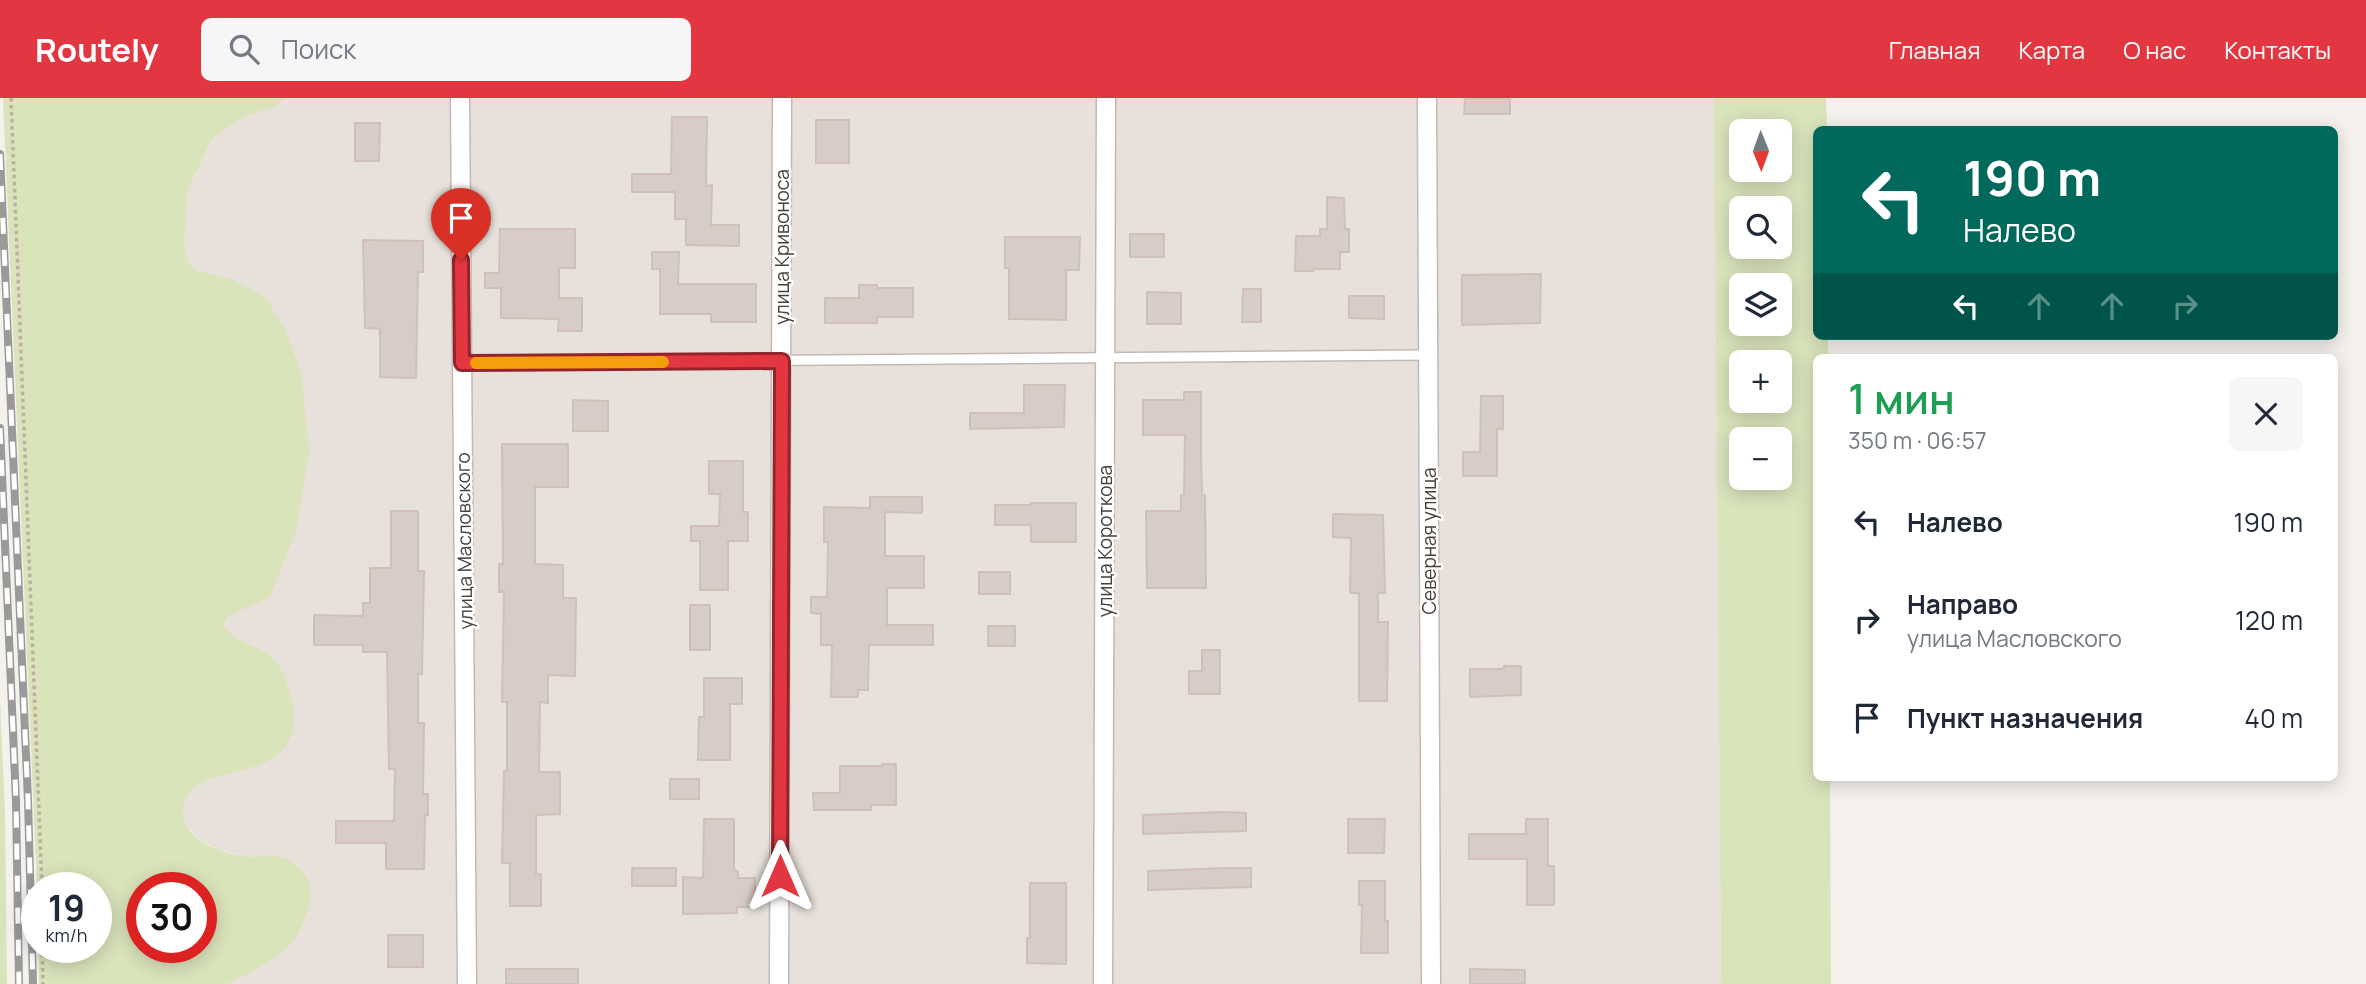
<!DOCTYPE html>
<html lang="ru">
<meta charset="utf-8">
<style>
body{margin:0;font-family:Manrope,sans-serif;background:#f6f6f7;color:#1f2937;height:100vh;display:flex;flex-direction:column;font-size:26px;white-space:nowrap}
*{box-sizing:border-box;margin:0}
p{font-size:23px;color:#747a83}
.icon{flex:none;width:38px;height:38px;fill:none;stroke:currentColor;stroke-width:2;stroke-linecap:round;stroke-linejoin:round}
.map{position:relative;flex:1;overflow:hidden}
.panel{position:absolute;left:1813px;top:256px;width:525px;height:427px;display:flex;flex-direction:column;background:#fff;border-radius:10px;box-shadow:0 4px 18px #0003}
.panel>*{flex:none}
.hud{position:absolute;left:1813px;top:28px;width:525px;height:214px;border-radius:10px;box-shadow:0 4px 18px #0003;background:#00695c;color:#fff;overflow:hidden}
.needle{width:46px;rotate:179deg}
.tools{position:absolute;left:1729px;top:21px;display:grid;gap:14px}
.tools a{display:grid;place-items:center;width:63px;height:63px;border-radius:10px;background:#fff;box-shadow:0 4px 18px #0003;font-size:35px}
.speed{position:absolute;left:21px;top:774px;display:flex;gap:14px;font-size:35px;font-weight:700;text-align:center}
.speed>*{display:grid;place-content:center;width:91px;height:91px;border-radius:50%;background:#fff;box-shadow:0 4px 18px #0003;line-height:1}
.speed small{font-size:18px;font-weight:400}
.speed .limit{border:10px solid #d22;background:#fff;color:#111}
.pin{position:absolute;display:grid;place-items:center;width:60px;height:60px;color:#fff;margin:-72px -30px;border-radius:50% 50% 50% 0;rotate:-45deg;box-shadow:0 0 7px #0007}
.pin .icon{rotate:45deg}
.me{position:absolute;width:77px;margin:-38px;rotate:0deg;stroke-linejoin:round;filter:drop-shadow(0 0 5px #0008)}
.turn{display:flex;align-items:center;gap:24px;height:147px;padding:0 35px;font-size:32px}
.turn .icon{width:91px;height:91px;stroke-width:2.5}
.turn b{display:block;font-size:49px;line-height:60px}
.lanes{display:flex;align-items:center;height:66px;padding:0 35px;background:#0003;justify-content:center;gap:35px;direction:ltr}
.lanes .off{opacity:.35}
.round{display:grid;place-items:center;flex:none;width:74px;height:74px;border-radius:10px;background:#f6f6f7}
.overview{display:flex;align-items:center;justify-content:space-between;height:119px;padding:0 35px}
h1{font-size:42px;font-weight:600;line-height:52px;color:#1e9e55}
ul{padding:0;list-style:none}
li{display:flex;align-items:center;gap:21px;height:98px;padding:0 35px}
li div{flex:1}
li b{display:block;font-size:26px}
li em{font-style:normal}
header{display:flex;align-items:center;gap:42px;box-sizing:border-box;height:98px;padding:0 35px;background:#e23740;color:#fff}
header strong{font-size:33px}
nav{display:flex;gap:38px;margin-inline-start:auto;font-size:24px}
.search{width:490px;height:63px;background:#f6f6f7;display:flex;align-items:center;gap:18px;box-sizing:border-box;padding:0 24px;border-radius:10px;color:#747a83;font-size:26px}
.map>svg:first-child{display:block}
</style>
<header>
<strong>Routely</strong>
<div class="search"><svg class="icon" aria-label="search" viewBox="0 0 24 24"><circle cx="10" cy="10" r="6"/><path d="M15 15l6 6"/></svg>Поиск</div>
<nav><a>Главная</a><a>Карта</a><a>О нас</a><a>Контакты</a></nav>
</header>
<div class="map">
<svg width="2366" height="886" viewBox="0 0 2366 886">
<rect width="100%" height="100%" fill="#f5f1ed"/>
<!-- residential -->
<path fill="#e8e1db" d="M 284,0 L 1714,0 L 1721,886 L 224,886 L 238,878 L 300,768 L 277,758 L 242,758 L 219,752 L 200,742 L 184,726 L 182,712 L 186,698 L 193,689 L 206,682 L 273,559 L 236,540 L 229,535 L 224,527 L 228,518 L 240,512 L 232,181 L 199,173 L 189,166 L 184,150 L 188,92 L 212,41 L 243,19 L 278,8 Z"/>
<!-- green -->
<g fill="#dae4bb" fill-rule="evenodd">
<path d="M 3,0 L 284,0 L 278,8 L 243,19 L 212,41 L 188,92 L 184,150 L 189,166 L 199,173 L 232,181 L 265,199 L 285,230 L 302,278 L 309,355 L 296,433 L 270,499 L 228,518 L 224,527 C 235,546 257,546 272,559 C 282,567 291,594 293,607 C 305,696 190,655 183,710 C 179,739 219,755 243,758 C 254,759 265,757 275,758 C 302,762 317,786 308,811 C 303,826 297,842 285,852 C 272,862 240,882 225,886 C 211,886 191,886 177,886 C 131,886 85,886 39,886 L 38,849 L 96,849 L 96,789 L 37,789 ZM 142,789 L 201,789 L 201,849 L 142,849 Z"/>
<path d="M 1714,0 L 1826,0 L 1827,31 L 1816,32 L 1816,238 L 1828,238 L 1828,259 L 1816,259 L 1816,679 L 1830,679 L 1831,886 L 1721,886 ZM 1741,33 L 1780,33 L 1780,72 L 1741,72 ZM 1741,110 L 1780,110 L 1780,149 L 1741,149 ZM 1741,187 L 1780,187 L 1780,226 L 1741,226 ZM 1741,264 L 1780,264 L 1780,303 L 1741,303 ZM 1741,341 L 1780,341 L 1780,380 L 1741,380 Z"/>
<path d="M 0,601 L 5,716 L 7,886 L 0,886 Z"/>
</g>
<!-- building -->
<g fill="#d8cdc6" stroke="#cfc1b7" stroke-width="2">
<path d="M 1465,0 L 1510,0 L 1510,16 L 1464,16 Z"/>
<path d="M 672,19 L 707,19 L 706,88 L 712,87 L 711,127 L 739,127 L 739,148 L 686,147 L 686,121 L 675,121 L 675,94 L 632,94 L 632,76 L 671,76 Z"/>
<rect x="816" y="22" width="33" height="43"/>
<path d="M 355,25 L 380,25 L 379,63 L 355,63 Z"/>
<path d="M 1327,99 L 1344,100 L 1345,131 L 1349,131 L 1349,154 L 1340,154 L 1340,171 L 1313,171 L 1313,173 L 1295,173 L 1296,138 L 1320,138 L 1320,131 L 1327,131 Z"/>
<path d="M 500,131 L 575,131 L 575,170 L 559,170 L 559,200 L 582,200 L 582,233 L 558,233 L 559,221 L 501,220 L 501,190 L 485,190 L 485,175 L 499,175 Z"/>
<rect x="1130" y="136" width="34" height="23"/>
<path d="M 1005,139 L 1080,139 L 1079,172 L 1066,172 L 1066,222 L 1009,221 L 1009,170 L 1005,170 Z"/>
<path d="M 363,142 L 423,143 L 423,174 L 418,174 L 416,280 L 380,279 L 380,231 L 365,230 Z"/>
<path d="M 652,154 L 679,154 L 678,186 L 756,186 L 756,224 L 711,224 L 711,216 L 660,216 L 660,171 L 652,171 Z"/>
<path d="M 1541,176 L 1540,225 L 1462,227 L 1462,177 Z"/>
<path d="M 859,187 L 877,187 L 877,190 L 913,190 L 913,219 L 877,219 L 877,225 L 825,225 L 825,200 L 859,200 Z"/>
<path d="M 1243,191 L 1261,191 L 1261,224 L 1242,224 Z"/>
<path d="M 1147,194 L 1181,195 L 1181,226 L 1147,226 Z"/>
<path d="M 1349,198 L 1384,198 L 1384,221 L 1349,220 Z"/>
<path d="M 1024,287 L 1065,287 L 1064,329 L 970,331 L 970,315 L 1024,315 Z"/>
<path d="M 1184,294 L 1201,294 L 1201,356 L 1202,397 L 1205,397 L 1206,490 L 1147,490 L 1146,413 L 1181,413 L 1181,397 L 1184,397 L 1185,337 L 1143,337 L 1143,302 L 1184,302 Z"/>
<path d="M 1481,298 L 1503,298 L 1503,331 L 1497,331 L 1497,378 L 1463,378 L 1463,354 L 1480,354 Z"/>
<path d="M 573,302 L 608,303 L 608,333 L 573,333 Z"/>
<path d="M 502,346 L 568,346 L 568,389 L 535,389 L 535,466 L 563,467 L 563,500 L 576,500 L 575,578 L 548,577 L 548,605 L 540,604 L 539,674 L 560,674 L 560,716 L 536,717 L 536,776 L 541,776 L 541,808 L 510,808 L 510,765 L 502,765 L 504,673 L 507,673 L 507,604 L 502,604 L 504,494 L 499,494 L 499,466 L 503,466 Z"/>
<path d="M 709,363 L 743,363 L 743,414 L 748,414 L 748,443 L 728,443 L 728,492 L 700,492 L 700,443 L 691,443 L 691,428 L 719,428 L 720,396 L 709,396 Z"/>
<path d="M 870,399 L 922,399 L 922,415 L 885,414 L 885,458 L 924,458 L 924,490 L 887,490 L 887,527 L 933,527 L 933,547 L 869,547 L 868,592 L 858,592 L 858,599 L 831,599 L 832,547 L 821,547 L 821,516 L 811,515 L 811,499 L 827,499 L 828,444 L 824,444 L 824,409 L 870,410 Z"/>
<path d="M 1031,405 L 1076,405 L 1076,444 L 1031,444 L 1031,427 L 995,427 L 995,407 L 1031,407 Z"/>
<path d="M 391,413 L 418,413 L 418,473 L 424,473 L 422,576 L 418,576 L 418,625 L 424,625 L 423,696 L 428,696 L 428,717 L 425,717 L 424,771 L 386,771 L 386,745 L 336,745 L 336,723 L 394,723 L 395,671 L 389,671 L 387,554 L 363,554 L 363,547 L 314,547 L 314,517 L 363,518 L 363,505 L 370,505 L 370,470 L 391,470 Z"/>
<path d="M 1333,416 L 1383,417 L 1385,495 L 1378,495 L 1378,524 L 1388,524 L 1387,603 L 1359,603 L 1359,495 L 1350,495 L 1351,440 L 1333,439 Z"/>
<rect x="979" y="474" width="31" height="22"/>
<rect x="690" y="507" width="20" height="45"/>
<rect x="988" y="528" width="27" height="20"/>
<path d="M 1202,552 L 1220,552 L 1220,596 L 1189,596 L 1189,573 L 1202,573 Z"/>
<path d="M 1504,568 L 1521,568 L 1521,597 L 1470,599 L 1470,571 L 1504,571 Z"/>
<path d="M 704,580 L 742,580 L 742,606 L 730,606 L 730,662 L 698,662 L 699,619 L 704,619 Z"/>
<path d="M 882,666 L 896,666 L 896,707 L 871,707 L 871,712 L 814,712 L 813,695 L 840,695 L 840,668 L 882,668 Z"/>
<rect x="670" y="681" width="29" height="20"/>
<path d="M 1222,714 L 1246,715 L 1246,733 L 1143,736 L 1143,717 Z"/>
<path d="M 704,721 L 734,721 L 734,772 L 738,773 L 738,780 L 755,780 L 755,809 L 737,809 L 737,815 L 683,816 L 683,779 L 703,780 Z"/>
<path d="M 1348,721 L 1385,721 L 1384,755 L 1348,755 Z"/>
<path d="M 1526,721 L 1548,721 L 1548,768 L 1554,768 L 1554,807 L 1527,807 L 1527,761 L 1469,761 L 1469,736 L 1526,736 Z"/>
<rect x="632" y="770" width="44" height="18"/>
<path d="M 1226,770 L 1251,770 L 1251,789 L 1148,792 L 1148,773 Z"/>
<path d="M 1359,783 L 1385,783 L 1385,823 L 1388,823 L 1388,855 L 1361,855 L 1362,807 L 1359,807 Z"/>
<path d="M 1030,785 L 1066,785 L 1066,866 L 1027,865 L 1027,840 L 1030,840 Z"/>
<rect x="388" y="837" width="35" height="32"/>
<rect x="506" y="871" width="72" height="15"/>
<path d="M 1470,871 L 1525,872 L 1525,886 L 1470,886 Z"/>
</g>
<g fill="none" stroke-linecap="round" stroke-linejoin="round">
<defs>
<path id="service" d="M 462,265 L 1428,257"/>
<g id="minor">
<path d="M 460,0 L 467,886"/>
<path d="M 1427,0 L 1431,886"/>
<path d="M 779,886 L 782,0"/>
<path d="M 1103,886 L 1106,0"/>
</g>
</defs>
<!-- service casing -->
<use href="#service" stroke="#c2b9b3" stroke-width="12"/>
<!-- minor casing -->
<use href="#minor" stroke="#c2b9b3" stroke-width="21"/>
<!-- path -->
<g stroke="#bfafa3" stroke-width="3.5" stroke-dasharray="3.5 3.5" stroke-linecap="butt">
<path d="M 11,0 L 42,789"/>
<path d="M 42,849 L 43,886"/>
</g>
<!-- service -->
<use href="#service" stroke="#fff" stroke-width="9"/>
<!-- minor -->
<use href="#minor" stroke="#fff" stroke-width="18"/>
<defs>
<g id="rail">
<path d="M 0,56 L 28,703 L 33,886"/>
<path d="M 0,330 L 16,703 L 19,886"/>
</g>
</defs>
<!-- rail casing -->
<use href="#rail" stroke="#9a9a9a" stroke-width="8"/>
<!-- rail -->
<use href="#rail" stroke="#fff" stroke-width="5" stroke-dasharray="16" stroke-linecap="butt"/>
</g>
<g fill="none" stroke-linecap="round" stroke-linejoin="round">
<defs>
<path id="route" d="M 461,162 L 462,265 L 782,263 L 780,778"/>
</defs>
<!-- route casing -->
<use href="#route" stroke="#93242a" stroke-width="18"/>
<!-- route -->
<use href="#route" stroke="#e23740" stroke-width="12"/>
<!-- slow -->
<path stroke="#f59e0b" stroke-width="12" d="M 476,265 L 663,264"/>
</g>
<g text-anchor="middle" stroke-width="5" stroke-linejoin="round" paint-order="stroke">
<!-- street labels -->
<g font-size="19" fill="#48403b" stroke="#fff">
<text transform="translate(782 149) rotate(-90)" y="7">улица Кривоноса</text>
<text transform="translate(464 443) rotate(-91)" y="7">улица Масловского</text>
<text transform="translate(1105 443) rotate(-90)" y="7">улица Короткова</text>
<text transform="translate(1429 443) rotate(-90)" y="7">Северная улица</text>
</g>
</g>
</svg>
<div class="tools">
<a><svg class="needle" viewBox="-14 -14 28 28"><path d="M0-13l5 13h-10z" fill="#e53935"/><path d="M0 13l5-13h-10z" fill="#747a83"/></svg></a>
<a><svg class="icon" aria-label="search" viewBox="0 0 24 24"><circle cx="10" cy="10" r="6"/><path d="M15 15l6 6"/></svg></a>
<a><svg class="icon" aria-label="layers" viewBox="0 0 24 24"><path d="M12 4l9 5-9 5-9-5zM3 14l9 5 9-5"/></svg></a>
<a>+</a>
<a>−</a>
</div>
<div class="speed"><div>19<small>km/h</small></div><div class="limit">30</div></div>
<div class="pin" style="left:461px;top:162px;background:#d93025"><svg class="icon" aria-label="arrive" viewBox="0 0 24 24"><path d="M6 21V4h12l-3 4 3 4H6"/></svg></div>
<svg class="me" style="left:780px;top:778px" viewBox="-20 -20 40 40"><path d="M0-17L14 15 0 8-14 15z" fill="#e23740" stroke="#fff" stroke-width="4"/></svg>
<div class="hud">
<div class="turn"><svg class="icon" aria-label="left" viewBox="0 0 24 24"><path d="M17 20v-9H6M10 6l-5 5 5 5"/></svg><div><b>190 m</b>Налево</div></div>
<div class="lanes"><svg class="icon" aria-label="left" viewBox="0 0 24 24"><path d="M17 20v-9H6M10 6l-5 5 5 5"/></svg><svg class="icon off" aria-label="ahead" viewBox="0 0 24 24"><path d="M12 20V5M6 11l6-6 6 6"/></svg><svg class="icon off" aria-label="ahead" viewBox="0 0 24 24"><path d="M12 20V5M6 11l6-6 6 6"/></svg><svg class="icon off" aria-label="right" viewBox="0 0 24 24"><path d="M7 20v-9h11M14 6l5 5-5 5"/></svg></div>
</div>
<section class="panel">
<div class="overview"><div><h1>1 мин</h1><p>350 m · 06:57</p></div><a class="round"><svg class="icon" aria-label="close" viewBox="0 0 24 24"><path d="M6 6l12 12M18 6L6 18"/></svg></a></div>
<ul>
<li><svg class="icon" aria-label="left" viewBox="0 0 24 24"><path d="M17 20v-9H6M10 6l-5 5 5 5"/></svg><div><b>Налево</b></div><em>190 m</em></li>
<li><svg class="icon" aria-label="right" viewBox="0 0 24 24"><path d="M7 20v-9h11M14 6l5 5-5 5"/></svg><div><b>Направо</b><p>улица Масловского</p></div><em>120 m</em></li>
<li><svg class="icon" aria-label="arrive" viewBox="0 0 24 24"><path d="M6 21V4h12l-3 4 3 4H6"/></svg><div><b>Пункт назначения</b></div><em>40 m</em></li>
</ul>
</section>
</div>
